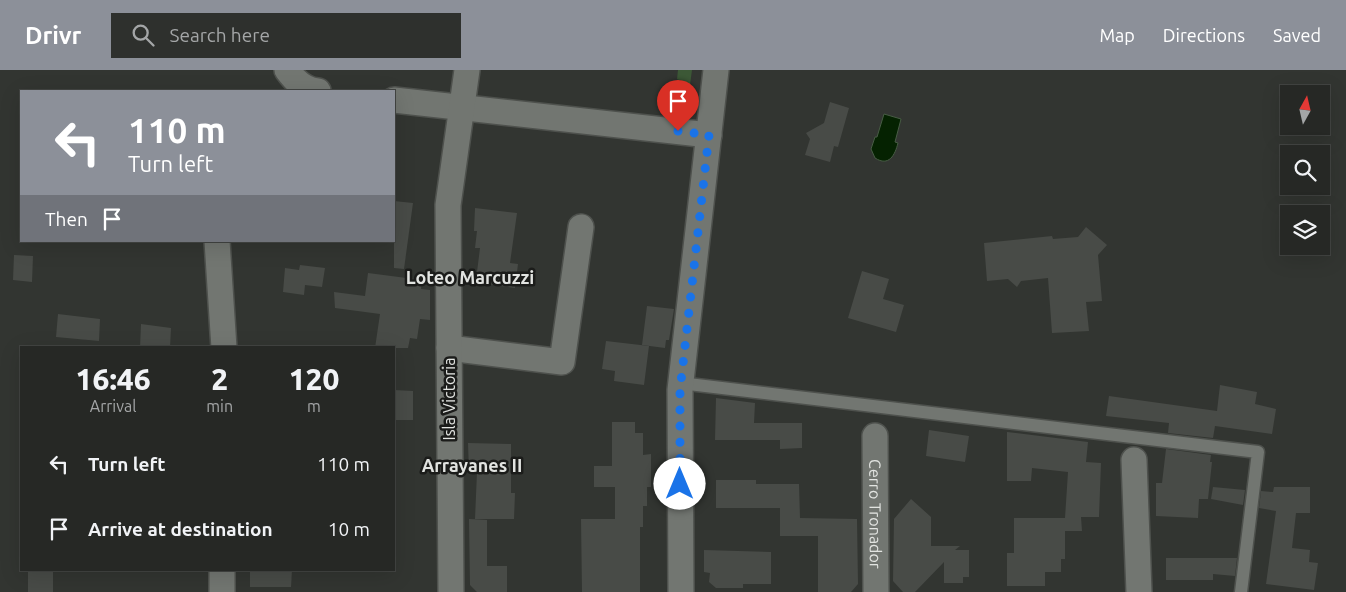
<!DOCTYPE html>
<style>
body{margin:0;font-family:Ubuntu,sans-serif;background:#2e302d;color:#f1f3f6;height:100vh;display:flex;flex-direction:column;font-size:19px;white-space:nowrap}
*{box-sizing:border-box;margin:0}
p{font-size:16px;color:#a4a6a7}
.icon{flex:none;width:28px;height:28px;fill:none;stroke:currentColor;stroke-width:2;stroke-linecap:round;stroke-linejoin:round}
.map{position:relative;flex:1;overflow:hidden}
.details{position:absolute;left:20px;top:276px;width:375px;height:225px;display:flex;flex-direction:column;background:#262825;border-radius:0px;box-shadow:0 5px 20px #0002,0 0 0 1px #424442}
.details>*{flex:none}
.hud{position:absolute;left:20px;top:20px;width:375px;height:152px;border-radius:0px;box-shadow:0 5px 20px #0002,0 0 0 1px #424442;background:#8c9099;color:#fff;overflow:hidden}
.needle{width:32px;rotate:8deg}
.fabs{position:absolute;left:1280px;top:15px;display:grid;gap:10px}
.fabs a{display:grid;place-items:center;width:50px;height:50px;border-radius:0px;background:#262825;box-shadow:0 5px 20px #0002,0 0 0 1px #424442;font-size:25px}
.pin{position:absolute;display:grid;place-items:center;width:42px;height:42px;color:#fff;margin:-51px -21px;border-radius:50% 50% 50% 0;rotate:-45deg;box-shadow:0 0 5px #0007}
.pin .icon{rotate:45deg}
.me{position:absolute;width:55px;margin:-28px;rotate:0deg;stroke-linejoin:round;filter:drop-shadow(0 0 4px #0008)}
.turn{display:flex;align-items:center;gap:18px;height:105px;padding:0 25px;font-size:22px}
.turn .icon{width:65px;height:65px;stroke-width:2.5}
.turn b{display:block;font-size:35px;line-height:42px}
.then{display:flex;align-items:center;height:48px;padding:0 25px;background:#0003;gap:10px;font-size:19px}
.eta{display:flex;justify-content:space-evenly;align-items:center;height:85px;text-align:center}
.eta b{font-size:30px;font-weight:800;line-height:35px}
ul{padding:0;list-style:none}
li{display:flex;align-items:center;gap:15px;height:65px;padding:0 25px}
li div{flex:1}
li b{display:block;font-size:19px}
li em{font-style:normal}
header{display:flex;align-items:center;gap:30px;box-sizing:border-box;height:70px;padding:0 25px;background:#8c9099;color:#fff}
header strong{font-size:24px}
nav{display:flex;gap:28px;margin-inline-start:auto;font-size:18px}
.search{width:350px;height:45px;background:#2e302d;display:flex;align-items:center;gap:12px;box-sizing:border-box;padding:0 18px;border-radius:0px;color:#a4a6a7;font-size:19px}
.map>svg:first-child{display:block}
</style>
<header>
<strong>Drivr</strong>
<div class="search"><svg class="icon" aria-label="search" viewBox="0 0 24 24"><circle cx="10" cy="10" r="6"/><path d="M15 15l6 6"/></svg>Search here</div>
<nav><a>Map</a><a>Directions</a><a>Saved</a></nav>
</header>
<div class="map">
<svg width="1346" height="522" viewBox="0 0 1346 522">
<rect width="100%" height="100%" fill="#323531"/>
<!-- green -->
<path fill="#3c5836" d="M 678,0 L 692,0 L 690,15 L 677,9 Z"/>
<!-- water -->
<path fill="#052201" stroke="#475c44" d="M 884,44 L 901,49 L 895,72 L 898,73 C 895,85 889,97 875,88 L 871,79 L 875,67 L 877,67 Z"/>
<!-- building -->
<g fill="#484b47">
<path d="M 830,32 L 849,38 L 838,77 L 834,76 L 830,92 L 805,85 L 810,69 L 806,63 L 824,53 Z"/>
<path d="M 394,131 L 413,133 L 404,199 L 394,198 Z"/>
<path d="M 475,138 L 517,143 L 510,193 L 518,194 L 515,218 L 479,213 L 481,203 L 477,202 L 480,178 L 475,178 L 477,161 L 474,161 Z"/>
<path d="M 1086,157 L 1107,175 L 1098,185 L 1102,231 L 1086,232 L 1089,261 L 1052,263 L 1048,208 L 1021,211 L 1017,217 L 1008,209 L 987,211 L 984,173 L 1052,166 L 1053,169 L 1078,167 Z"/>
<path d="M 14,185 L 33,186 L 32,212 L 13,210 Z"/>
<path d="M 300,195 L 325,198 L 322,217 L 305,215 L 304,225 L 283,222 L 285,198 L 299,200 Z"/>
<path d="M 862,201 L 889,209 L 883,229 L 904,235 L 896,262 L 848,248 Z"/>
<path d="M 368,203 L 422,210 L 421,219 L 430,220 L 430,250 L 420,249 L 417,269 L 410,268 L 408,278 L 375,278 L 380,244 L 335,238 L 334,222 L 365,226 Z"/>
<path d="M 647,236 L 674,239 L 669,270 L 666,270 L 665,278 L 642,275 Z"/>
<path d="M 58,244 L 100,249 L 99,271 L 56,267 Z"/>
<path d="M 141,254 L 171,258 L 170,278 L 140,278 Z"/>
<path d="M 606,271 L 649,276 L 644,315 L 614,311 L 615,301 L 602,299 Z"/>
<path d="M 1220,315 L 1257,322 L 1255,334 L 1276,339 L 1272,364 L 1215,356 L 1213,368 L 1168,363 L 1169,353 L 1106,346 L 1109,326 L 1217,341 Z"/>
<path d="M 394,320 L 413,321 L 413,350 L 394,350 Z"/>
<path d="M 716,328 L 755,333 L 754,353 L 802,353 L 802,378 L 780,379 L 780,370 L 715,370 Z"/>
<path d="M 612,352 L 635,352 L 635,363 L 643,363 L 643,385 L 651,384 L 651,417 L 647,417 L 647,436 L 643,436 L 643,457 L 640,457 L 640,522 L 582,522 L 581,449 L 615,449 L 615,417 L 594,417 L 594,396 L 612,396 Z"/>
<path d="M 929,360 L 969,366 L 965,392 L 926,386 Z"/>
<path d="M 1007,362 L 1088,372 L 1086,392 L 1101,393 L 1099,447 L 1081,447 L 1082,461 L 1065,461 L 1065,489 L 1061,489 L 1061,502 L 1045,502 L 1045,516 L 1007,516 L 1007,483 L 1014,483 L 1014,448 L 1065,448 L 1068,402 L 1032,398 L 1031,411 L 1007,411 Z"/>
<path d="M 468,373 L 511,374 L 511,423 L 515,423 L 514,449 L 475,449 L 477,402 L 469,402 Z"/>
<path d="M 1166,379 L 1211,385 L 1210,392 L 1212,392 L 1208,429 L 1199,429 L 1198,448 L 1156,446 L 1156,413 L 1162,413 Z"/>
<path d="M 716,410 L 756,410 L 756,414 L 799,414 L 800,448 L 857,449 L 858,514 L 851,522 L 818,522 L 818,466 L 780,466 L 780,438 L 716,438 Z"/>
<path d="M 1213,417 L 1245,420 L 1243,435 L 1211,429 Z"/>
<path d="M 1274,417 L 1310,417 L 1310,443 L 1296,443 L 1292,478 L 1310,480 L 1309,492 L 1318,493 L 1314,520 L 1266,514 L 1276,441 L 1259,438 L 1261,421 L 1273,422 Z"/>
<path d="M 911,429 L 931,447 L 931,476 L 960,476 L 955,480 L 969,480 L 969,507 L 963,507 L 963,513 L 944,513 L 944,492 L 915,522 L 903,522 L 893,511 L 894,449 Z"/>
<path d="M 469,449 L 487,450 L 487,496 L 507,496 L 507,522 L 477,522 L 470,515 Z"/>
<path d="M 704,480 L 771,482 L 771,514 L 743,514 L 743,518 L 716,518 L 709,512 L 710,503 L 704,502 Z"/>
<path d="M 1166,488 L 1237,488 L 1235,506 L 1213,504 L 1213,510 L 1166,510 Z"/>
<rect x="28" y="500" width="25" height="22"/>
<path d="M 250,500 L 292,500 L 291,517 L 250,517 Z"/>
</g>
<g fill="none" stroke-linecap="round" stroke-linejoin="round">
<defs>
<path id="service" d="M 680,313 L 1258,382 L 1241,522"/>
<g id="minor">
<path d="M 287,0 C 295,11 304,20 318,21"/>
<path d="M 394,30 L 709,65"/>
<path d="M 217,171 L 224,278"/>
<path d="M 449,278 L 562,292 L 581,157"/>
<path id="s1" d="M 875,366 L 876,522"/>
<path d="M 1134,390 L 1139,522"/>
<path d="M 222,522 L 222,500"/>
<path d="M 451,522 L 448,135 L 467,0"/>
<path d="M 681,522 L 680,320 L 716,0"/>
</g>
</defs>
<!-- service casing -->
<use href="#service" stroke="#4e514d" stroke-width="15"/>
<!-- minor casing -->
<use href="#minor" stroke="#4e514d" stroke-width="28"/>
<!-- service -->
<use href="#service" stroke="#727671" stroke-width="12"/>
<!-- minor -->
<use href="#minor" stroke="#727671" stroke-width="25"/>
</g>
<g fill="none" stroke-linecap="round" stroke-linejoin="round">
<!-- route -->
<path stroke="#1a73e8" stroke-width="9" stroke-dasharray="0 16.2" d="M 678,61 L 709,65 L 680,320 L 680,414"/>
</g>
<g text-anchor="middle" stroke-width="5" stroke-linejoin="round" paint-order="stroke">
<!-- street labels -->
<g font-size="16" fill="#e2e4e1" stroke="#1b1c1a">
<text transform="translate(449 329) rotate(-90)" y="6">Isla Victoria</text>
<text dy="6" stroke="none"><textPath href="#s1" startOffset="78">Cerro Tronador</textPath></text>
</g>
<!-- neighbourhood labels -->
<g font-size="18" font-weight="bold" fill="#e2e4e1" stroke="#1b1c1a">
<text x="470" y="214">Loteo Marcuzzi</text>
<text x="472" y="402">Arrayanes II</text>
</g>
</g>
</svg>
<div class="fabs">
<a><svg class="needle" viewBox="-14 -14 28 28"><path d="M0-13l5 13h-10z" fill="#e53935"/><path d="M0 13l5-13h-10z" fill="#a4a6a7"/></svg></a>
<a><svg class="icon" aria-label="search" viewBox="0 0 24 24"><circle cx="10" cy="10" r="6"/><path d="M15 15l6 6"/></svg></a>
<a><svg class="icon" aria-label="layers" viewBox="0 0 24 24"><path d="M12 4l9 5-9 5-9-5zM3 14l9 5 9-5"/></svg></a>
</div>
<div class="pin" style="left:678px;top:61px;background:#d93025"><svg class="icon" aria-label="arrive" viewBox="0 0 24 24"><path d="M6 21V4h12l-3 4 3 4H6"/></svg></div>
<svg class="me" style="left:680px;top:414px" viewBox="-20 -20 40 40"><circle r="19" fill="#fff"/><path d="M0-13L10 11 0 6-10 11z" fill="#1a73e8"/></svg>
<div class="hud">
<div class="turn"><svg class="icon" aria-label="left" viewBox="0 0 24 24"><path d="M17 20v-9H6M10 6l-5 5 5 5"/></svg><div><b>110 m</b>Turn left</div></div>
<div class="then">Then<svg class="icon" aria-label="arrive" viewBox="0 0 24 24"><path d="M6 21V4h12l-3 4 3 4H6"/></svg></div>
</div>
<section class="details">
<div class="eta">
<div><b>16:46</b><p>Arrival</p></div>
<div><b>2</b><p>min</p></div>
<div><b>120</b><p>m</p></div>
</div>
<ul>
<li><svg class="icon" aria-label="left" viewBox="0 0 24 24"><path d="M17 20v-9H6M10 6l-5 5 5 5"/></svg><div><b>Turn left</b></div><em>110 m</em></li>
<li><svg class="icon" aria-label="arrive" viewBox="0 0 24 24"><path d="M6 21V4h12l-3 4 3 4H6"/></svg><div><b>Arrive at destination</b></div><em>10 m</em></li>
</ul>
</section>
</div>
